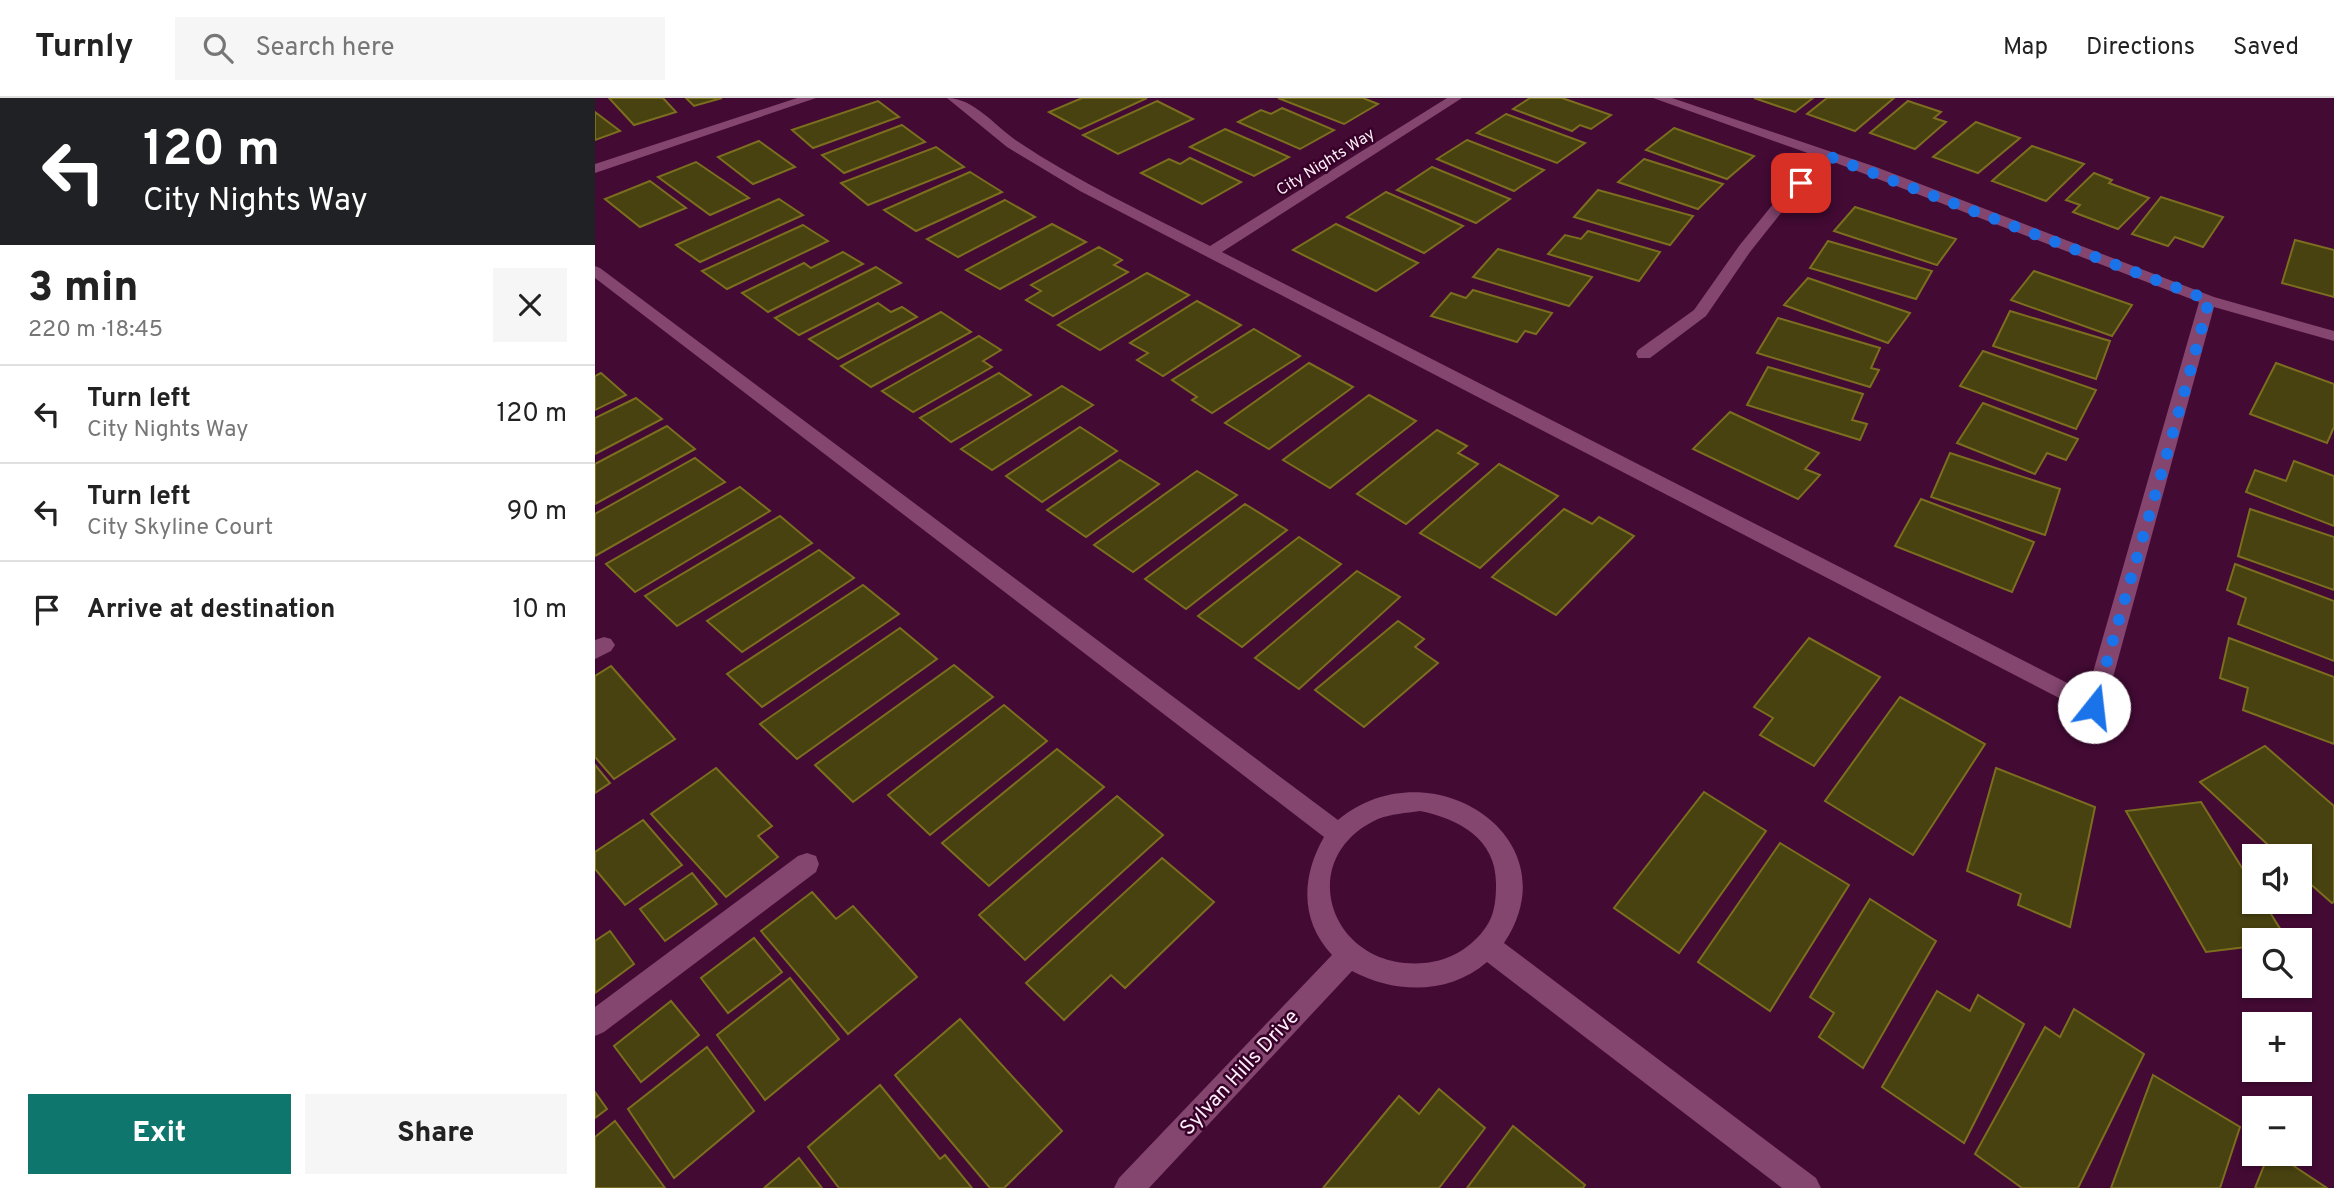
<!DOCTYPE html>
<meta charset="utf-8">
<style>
body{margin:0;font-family:Overpass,sans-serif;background:#f6f6f6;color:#222;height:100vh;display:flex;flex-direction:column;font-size:26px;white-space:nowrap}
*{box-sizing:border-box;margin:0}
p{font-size:23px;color:#767676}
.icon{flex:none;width:38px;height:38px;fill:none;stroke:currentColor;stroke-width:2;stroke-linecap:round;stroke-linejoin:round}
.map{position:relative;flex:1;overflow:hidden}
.sheet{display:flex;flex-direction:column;background:#fff;width:595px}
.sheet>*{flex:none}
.guide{background:#202124;color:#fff;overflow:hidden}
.tools{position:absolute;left:1647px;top:746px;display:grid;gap:14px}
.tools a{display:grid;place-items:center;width:70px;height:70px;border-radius:0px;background:#fff;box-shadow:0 2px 5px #0004;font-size:35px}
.pin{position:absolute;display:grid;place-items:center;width:60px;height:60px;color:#fff;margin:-30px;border-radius:14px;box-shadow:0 4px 10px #0006}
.me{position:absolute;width:77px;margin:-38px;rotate:16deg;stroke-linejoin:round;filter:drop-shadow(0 0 5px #0008)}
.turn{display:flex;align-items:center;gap:24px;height:147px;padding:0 28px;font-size:32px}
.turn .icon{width:91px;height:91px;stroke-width:2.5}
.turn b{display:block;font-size:49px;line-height:60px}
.round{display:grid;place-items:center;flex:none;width:74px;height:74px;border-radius:0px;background:#f6f6f6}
.overview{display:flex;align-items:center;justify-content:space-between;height:119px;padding:0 28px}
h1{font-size:42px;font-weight:800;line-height:52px}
.action{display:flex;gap:14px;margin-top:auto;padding:14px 28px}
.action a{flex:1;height:80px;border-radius:0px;background:#0f766e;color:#fff;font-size:28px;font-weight:800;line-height:80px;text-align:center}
.action a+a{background:#f6f6f6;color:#222}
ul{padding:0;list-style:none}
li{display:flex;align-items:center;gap:21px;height:98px;padding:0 28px;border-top:2px solid #e0e0e0}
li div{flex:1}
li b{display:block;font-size:26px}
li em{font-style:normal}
header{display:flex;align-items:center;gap:42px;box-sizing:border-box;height:98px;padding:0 35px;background:#fff;border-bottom:2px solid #e0e0e0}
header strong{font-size:33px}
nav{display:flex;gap:38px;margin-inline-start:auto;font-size:24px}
.search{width:490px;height:63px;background:#f6f6f6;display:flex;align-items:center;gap:18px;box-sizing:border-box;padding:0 24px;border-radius:0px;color:#767676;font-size:26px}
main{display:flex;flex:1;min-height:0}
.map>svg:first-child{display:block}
</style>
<header>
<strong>Turnly</strong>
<div class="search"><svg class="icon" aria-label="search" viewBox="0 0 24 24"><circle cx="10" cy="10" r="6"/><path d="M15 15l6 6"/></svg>Search here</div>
<nav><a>Map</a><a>Directions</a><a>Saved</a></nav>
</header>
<main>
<section class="sheet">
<div class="guide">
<div class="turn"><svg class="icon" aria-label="left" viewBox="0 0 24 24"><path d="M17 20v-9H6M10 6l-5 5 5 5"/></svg><div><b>120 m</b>City Nights Way</div></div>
</div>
<div class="overview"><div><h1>3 min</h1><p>220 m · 18:45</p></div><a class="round"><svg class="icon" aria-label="close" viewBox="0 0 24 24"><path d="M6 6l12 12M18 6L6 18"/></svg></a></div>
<ul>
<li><svg class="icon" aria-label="left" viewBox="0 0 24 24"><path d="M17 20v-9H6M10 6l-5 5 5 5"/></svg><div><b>Turn left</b><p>City Nights Way</p></div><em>120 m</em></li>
<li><svg class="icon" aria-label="left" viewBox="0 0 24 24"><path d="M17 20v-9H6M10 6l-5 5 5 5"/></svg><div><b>Turn left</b><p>City Skyline Court</p></div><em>90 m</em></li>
<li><svg class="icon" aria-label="arrive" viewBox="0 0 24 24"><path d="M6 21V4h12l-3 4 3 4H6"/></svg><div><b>Arrive at destination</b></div><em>10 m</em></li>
</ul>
<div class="action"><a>Exit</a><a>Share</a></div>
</section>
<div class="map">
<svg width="1739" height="1090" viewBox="0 0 1739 1090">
<rect width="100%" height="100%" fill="#430a34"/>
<!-- building -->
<g fill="#484110" stroke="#7b6f1f" stroke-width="2">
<path d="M 14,0 L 68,0 L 81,14 L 39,27 Z"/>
<path d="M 91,0 L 127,0 L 99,8 Z"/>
<path d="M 487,0 L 552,0 L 485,31 L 454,14 Z"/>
<path d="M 683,0 L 768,0 L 783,6 L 749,26 Z"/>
<path d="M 935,0 L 967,0 L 1016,17 L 996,31 L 985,27 L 977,33 L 918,11 Z"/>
<path d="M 1159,0 L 1218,0 L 1200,14 Z"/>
<path d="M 1232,0 L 1299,0 L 1260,33 L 1212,16 Z"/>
<path d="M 283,3 L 304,19 L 218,50 L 197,32 Z"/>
<path d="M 562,3 L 598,21 L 523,56 L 488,37 Z"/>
<path d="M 1313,3 L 1346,14 L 1339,20 L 1351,24 L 1320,51 L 1275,35 Z"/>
<path d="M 687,10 L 739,32 L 705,51 L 643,24 L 666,12 L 676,16 Z"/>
<path d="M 0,14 L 25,33 L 0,42 Z"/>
<path d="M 911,16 L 990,45 L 962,65 L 882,35 Z"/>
<path d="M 1381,24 L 1425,40 L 1383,75 L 1338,59 Z"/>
<path d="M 307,27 L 330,44 L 249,75 L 227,57 Z"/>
<path d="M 1079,30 L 1159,58 L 1132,81 L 1051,52 Z"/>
<path d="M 630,31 L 694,59 L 659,78 L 595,49 Z"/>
<path d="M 872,42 L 949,72 L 919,93 L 842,61 Z"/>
<path d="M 164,43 L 200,69 L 158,86 L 123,59 Z"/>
<path d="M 1437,48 L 1489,66 L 1451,103 L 1397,83 Z"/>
<path d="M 341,49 L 369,69 L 273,107 L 246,85 Z"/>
<path d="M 595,60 L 646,84 L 607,106 L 546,75 L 574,61 L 585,66 Z"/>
<path d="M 1049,61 L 1128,86 L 1103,111 L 1023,84 Z"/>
<path d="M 101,64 L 154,100 L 115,117 L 63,79 Z"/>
<path d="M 837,69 L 915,101 L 881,125 L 802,92 Z"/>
<path d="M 375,74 L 407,94 L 321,133 L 289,112 Z"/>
<path d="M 1499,75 L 1517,82 L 1514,85 L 1554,100 L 1523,131 L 1478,114 L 1485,107 L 1471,102 Z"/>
<path d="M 55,83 L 91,110 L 45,129 L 10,101 Z"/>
<path d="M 1003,92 L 1098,118 L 1075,147 L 979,119 Z"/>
<path d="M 791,94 L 868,128 L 829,155 L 752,119 Z"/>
<path d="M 1566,99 L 1628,119 L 1608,149 L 1580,139 L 1573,148 L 1537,136 Z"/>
<path d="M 184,101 L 208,117 L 105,164 L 81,147 Z"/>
<path d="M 410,102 L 440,119 L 363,159 L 332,141 Z"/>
<path d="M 1260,109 L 1361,141 L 1342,167 L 1239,133 Z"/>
<path d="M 457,126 L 491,144 L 405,191 L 371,172 Z"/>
<path d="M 741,126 L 823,165 L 781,193 L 698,152 Z"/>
<path d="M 208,127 L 233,143 L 132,191 L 107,173 Z"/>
<path d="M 993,133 L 1065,154 L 1044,183 L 953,156 L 970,137 L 986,141 Z"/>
<path d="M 1700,142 L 1739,152 L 1739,199 L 1687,185 Z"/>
<path d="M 1233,143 L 1337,173 L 1321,201 L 1215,170 Z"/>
<path d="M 504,149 L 527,162 L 519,167 L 533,174 L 458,218 L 431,202 L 446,193 L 436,187 Z"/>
<path d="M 903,151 L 997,179 L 974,208 L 878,179 Z"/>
<path d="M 248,154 L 268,166 L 173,214 L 147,195 L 209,165 L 216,170 Z"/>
<path d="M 281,169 L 306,185 L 204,237 L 180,220 Z"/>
<path d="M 1439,173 L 1537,207 L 1517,238 L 1416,202 Z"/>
<path d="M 552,175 L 594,197 L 505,252 L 463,227 Z"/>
<path d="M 1213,180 L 1315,215 L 1293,245 L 1189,207 Z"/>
<path d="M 878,192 L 957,215 L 941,236 L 930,233 L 922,244 L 836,218 L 856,195 L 871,200 Z"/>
<path d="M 602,203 L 646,227 L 568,278 L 542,262 L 553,255 L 535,245 Z"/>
<path d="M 283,205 L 296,214 L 307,209 L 322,219 L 243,261 L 214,241 Z"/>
<path d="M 1415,213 L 1515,243 L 1501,281 L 1398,248 Z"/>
<path d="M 346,214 L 376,234 L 276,289 L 246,268 Z"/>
<path d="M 1183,220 L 1285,250 L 1276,270 L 1284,272 L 1275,289 L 1162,255 Z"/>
<path d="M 659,231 L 705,258 L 617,315 L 597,302 L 602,299 L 577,282 Z"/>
<path d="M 384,238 L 406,252 L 388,263 L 397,269 L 318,314 L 287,293 Z"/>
<path d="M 1388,253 L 1501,292 L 1481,331 L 1365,288 Z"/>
<path d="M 714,265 L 758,289 L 674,351 L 630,325 Z"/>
<path d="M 1681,265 L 1739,286 L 1739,329 L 1732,345 L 1655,316 Z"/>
<path d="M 1173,269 L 1268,296 L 1257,322 L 1272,326 L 1265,342 L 1152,307 Z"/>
<path d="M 6,275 L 31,297 L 0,312 L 0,278 Z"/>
<path d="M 404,275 L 436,297 L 356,344 L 325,320 Z"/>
<path d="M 467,288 L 498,307 L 397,372 L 366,351 Z"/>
<path d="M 774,297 L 821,323 L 735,390 L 688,362 Z"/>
<path d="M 41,300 L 67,321 L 0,356 L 0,320 Z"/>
<path d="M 1388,305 L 1483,341 L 1471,362 L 1452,355 L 1440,376 L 1362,345 Z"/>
<path d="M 1135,314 L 1224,355 L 1210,371 L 1225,377 L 1203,401 L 1098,351 Z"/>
<path d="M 72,328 L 100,351 L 0,406 L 0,366 Z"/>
<path d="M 485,329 L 522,353 L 447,404 L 411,378 Z"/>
<path d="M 842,332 L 872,348 L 863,355 L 883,366 L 811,426 L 762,396 Z"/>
<path d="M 1355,355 L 1465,391 L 1450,437 L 1336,399 Z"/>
<path d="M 100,360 L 130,384 L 0,458 L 0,416 Z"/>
<path d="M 525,362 L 564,386 L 491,439 L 452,412 Z"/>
<path d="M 1699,363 L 1739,378 L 1739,428 L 1651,394 L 1660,372 L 1691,383 Z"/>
<path d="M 904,366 L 963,398 L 885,470 L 825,435 Z"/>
<path d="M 602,373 L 642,397 L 538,474 L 499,447 Z"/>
<path d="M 145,389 L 175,413 L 40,494 L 11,466 Z"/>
<path d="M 1326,401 L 1439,444 L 1417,494 L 1300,448 Z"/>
<path d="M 650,406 L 692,432 L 591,511 L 550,481 Z"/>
<path d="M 969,411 L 997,426 L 1004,419 L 1039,438 L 961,517 L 897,479 Z"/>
<path d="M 1655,411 L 1739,439 L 1739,492 L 1643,458 Z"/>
<path d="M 185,418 L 217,445 L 82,528 L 50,498 Z"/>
<path d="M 704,439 L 746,466 L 647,549 L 603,518 Z"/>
<path d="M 224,452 L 259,480 L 147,554 L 112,523 Z"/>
<path d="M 1640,466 L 1739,503 L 1739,563 L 1643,526 L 1651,500 L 1632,492 Z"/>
<path d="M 762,473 L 805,499 L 704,591 L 660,560 Z"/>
<path d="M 268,487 L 304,516 L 167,609 L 132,576 Z"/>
<path d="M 803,523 L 829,541 L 820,549 L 843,565 L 769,629 L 720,592 Z"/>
<path d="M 305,530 L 342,561 L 202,661 L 165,626 Z"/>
<path d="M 1214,540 L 1285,579 L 1219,668 L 1165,637 L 1178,620 L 1159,609 Z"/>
<path d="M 1634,540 L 1739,579 L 1739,646 L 1648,612 L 1653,590 L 1625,580 Z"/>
<path d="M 359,567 L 398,599 L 258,704 L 220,667 Z"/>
<path d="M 16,568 L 80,641 L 19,681 L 0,659 L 0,578 Z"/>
<path d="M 1305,599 L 1390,646 L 1318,757 L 1230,703 Z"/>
<path d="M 409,607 L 452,643 L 335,737 L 293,697 Z"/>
<path d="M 1670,648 L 1739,708 L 1739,804 L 1737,805 L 1704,776 L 1704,758 L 1685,758 L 1605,684 Z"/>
<path d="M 462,651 L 509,689 L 394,788 L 347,745 Z"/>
<path d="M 0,667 L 15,685 L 0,695 Z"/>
<path d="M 121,670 L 177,728 L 163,738 L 183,759 L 131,799 L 56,716 Z"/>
<path d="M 1401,670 L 1500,709 L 1475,829 L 1423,807 L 1426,796 L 1372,773 Z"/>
<path d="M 1109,694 L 1171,733 L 1084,855 L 1019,810 Z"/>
<path d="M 522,698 L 568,737 L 430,862 L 384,817 Z"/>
<path d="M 1606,704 L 1659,789 L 1659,803 L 1668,803 L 1692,842 L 1659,842 L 1659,848 L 1611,854 L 1531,713 Z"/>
<path d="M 48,722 L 87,767 L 30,807 L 0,771 L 0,754 Z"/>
<path d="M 1185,745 L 1254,787 L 1175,913 L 1103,864 Z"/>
<path d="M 567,760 L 619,804 L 530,890 L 516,877 L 469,922 L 431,885 Z"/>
<path d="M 97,775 L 122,806 L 70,843 L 45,811 Z"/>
<path d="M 217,794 L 241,821 L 258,808 L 322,879 L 253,936 L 166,833 Z"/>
<path d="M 1275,801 L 1341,843 L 1268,970 L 1224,939 L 1239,915 L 1215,899 Z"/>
<path d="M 15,833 L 39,866 L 0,895 L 0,843 Z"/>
<path d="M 159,840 L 187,874 L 133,915 L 106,880 Z"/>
<path d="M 195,880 L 244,941 L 170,1002 L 122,937 Z"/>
<path d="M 1342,893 L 1375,913 L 1383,897 L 1429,926 L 1369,1045 L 1287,989 Z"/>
<path d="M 76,903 L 104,937 L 46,984 L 19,948 Z"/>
<path d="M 1479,911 L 1549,956 L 1483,1090 L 1427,1090 L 1380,1056 L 1450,929 L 1465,939 Z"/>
<path d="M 365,921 L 467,1033 L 409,1090 L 395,1090 L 300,977 Z"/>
<path d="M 112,949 L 159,1013 L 79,1080 L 33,1011 Z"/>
<path d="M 1558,977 L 1645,1029 L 1625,1090 L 1516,1090 Z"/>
<path d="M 285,987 L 345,1061 L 350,1057 L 377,1090 L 244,1090 L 213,1049 Z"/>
<path d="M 844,991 L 890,1030 L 844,1090 L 728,1090 L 804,998 L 824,1016 Z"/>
<path d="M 0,994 L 12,1011 L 0,1020 Z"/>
<path d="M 20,1023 L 70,1090 L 0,1090 L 0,1039 Z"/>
<path d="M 918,1028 L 990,1087 L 988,1090 L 872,1090 Z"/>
<path d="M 1674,1055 L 1679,1055 L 1732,1090 L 1660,1090 Z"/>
<path d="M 204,1060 L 227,1090 L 169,1090 Z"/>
</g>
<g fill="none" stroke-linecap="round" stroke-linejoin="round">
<!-- service -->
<g fill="#84456f" fill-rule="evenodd">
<path d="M 9,539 L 16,541 L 20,547 L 16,553 L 0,561 L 0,542 Z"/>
<path d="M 212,755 L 221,758 L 224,766 L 221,774 L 9,934 L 0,938 L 0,909 L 203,758 Z"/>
</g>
<!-- minor -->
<g fill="#84456f" fill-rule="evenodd">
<path d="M 202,0 L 221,0 L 0,75 L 0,66 Z"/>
<path d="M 352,0 C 379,0 400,28 422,43 C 483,84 550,115 615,148 L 852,0 L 867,0 L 627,154 L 1492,595 L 1604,204 L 1236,63 L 1197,101 L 1155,154 L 1111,218 L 1055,260 L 1043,260 L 1041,256 L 1043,252 L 1099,212 L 1144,148 L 1187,95 L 1224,59 L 1058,0 L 1077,0 L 1281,69 L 1619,199 L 1739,233 L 1739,243 L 1619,209 L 1510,609 L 1507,615 L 1499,618 L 485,93 L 412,49 Z"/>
<path d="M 0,168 L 5,170 L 743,722 C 834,646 980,739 909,845 L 1221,1080 L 1226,1090 L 1187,1090 L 892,864 C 854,897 800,896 757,873 L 554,1090 L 519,1090 L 524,1080 L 737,857 C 705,823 706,779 729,739 L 0,180 ZM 825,713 C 864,721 902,741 901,787 C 901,799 900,813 894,824 C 881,847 856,863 829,865 C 735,873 697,760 783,721 C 796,716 811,715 825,713 Z"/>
</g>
</g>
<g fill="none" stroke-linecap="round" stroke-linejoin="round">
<!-- route -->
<path stroke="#1a73e8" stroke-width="12" stroke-dasharray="0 21.6" d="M 1206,85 L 1233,58 L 1614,202 C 1579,338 1537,473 1499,609"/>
</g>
<g text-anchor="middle" stroke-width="5" stroke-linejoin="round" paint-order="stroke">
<!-- far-street labels -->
<g font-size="16" fill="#fcedf6" stroke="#370029">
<text transform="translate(730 63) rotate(-32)" y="6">City Nights Way</text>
</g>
<!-- near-street labels -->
<g font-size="21" fill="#fcedf6" stroke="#370029">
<text transform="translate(644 974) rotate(-47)" y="7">Sylvan Hills Drive</text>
</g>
</g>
</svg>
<div class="tools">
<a><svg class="icon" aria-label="sound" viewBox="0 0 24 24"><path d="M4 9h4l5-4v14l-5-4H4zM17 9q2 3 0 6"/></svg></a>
<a><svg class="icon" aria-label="search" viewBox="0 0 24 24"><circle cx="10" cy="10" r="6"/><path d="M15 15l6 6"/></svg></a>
<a>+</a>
<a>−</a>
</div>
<div class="pin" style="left:1206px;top:85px;background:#d93025"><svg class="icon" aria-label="arrive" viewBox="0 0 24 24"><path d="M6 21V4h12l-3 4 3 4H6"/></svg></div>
<svg class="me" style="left:1499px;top:609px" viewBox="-20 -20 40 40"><circle r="19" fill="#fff"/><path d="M0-13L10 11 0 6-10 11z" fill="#1a73e8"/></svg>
</div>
</main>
